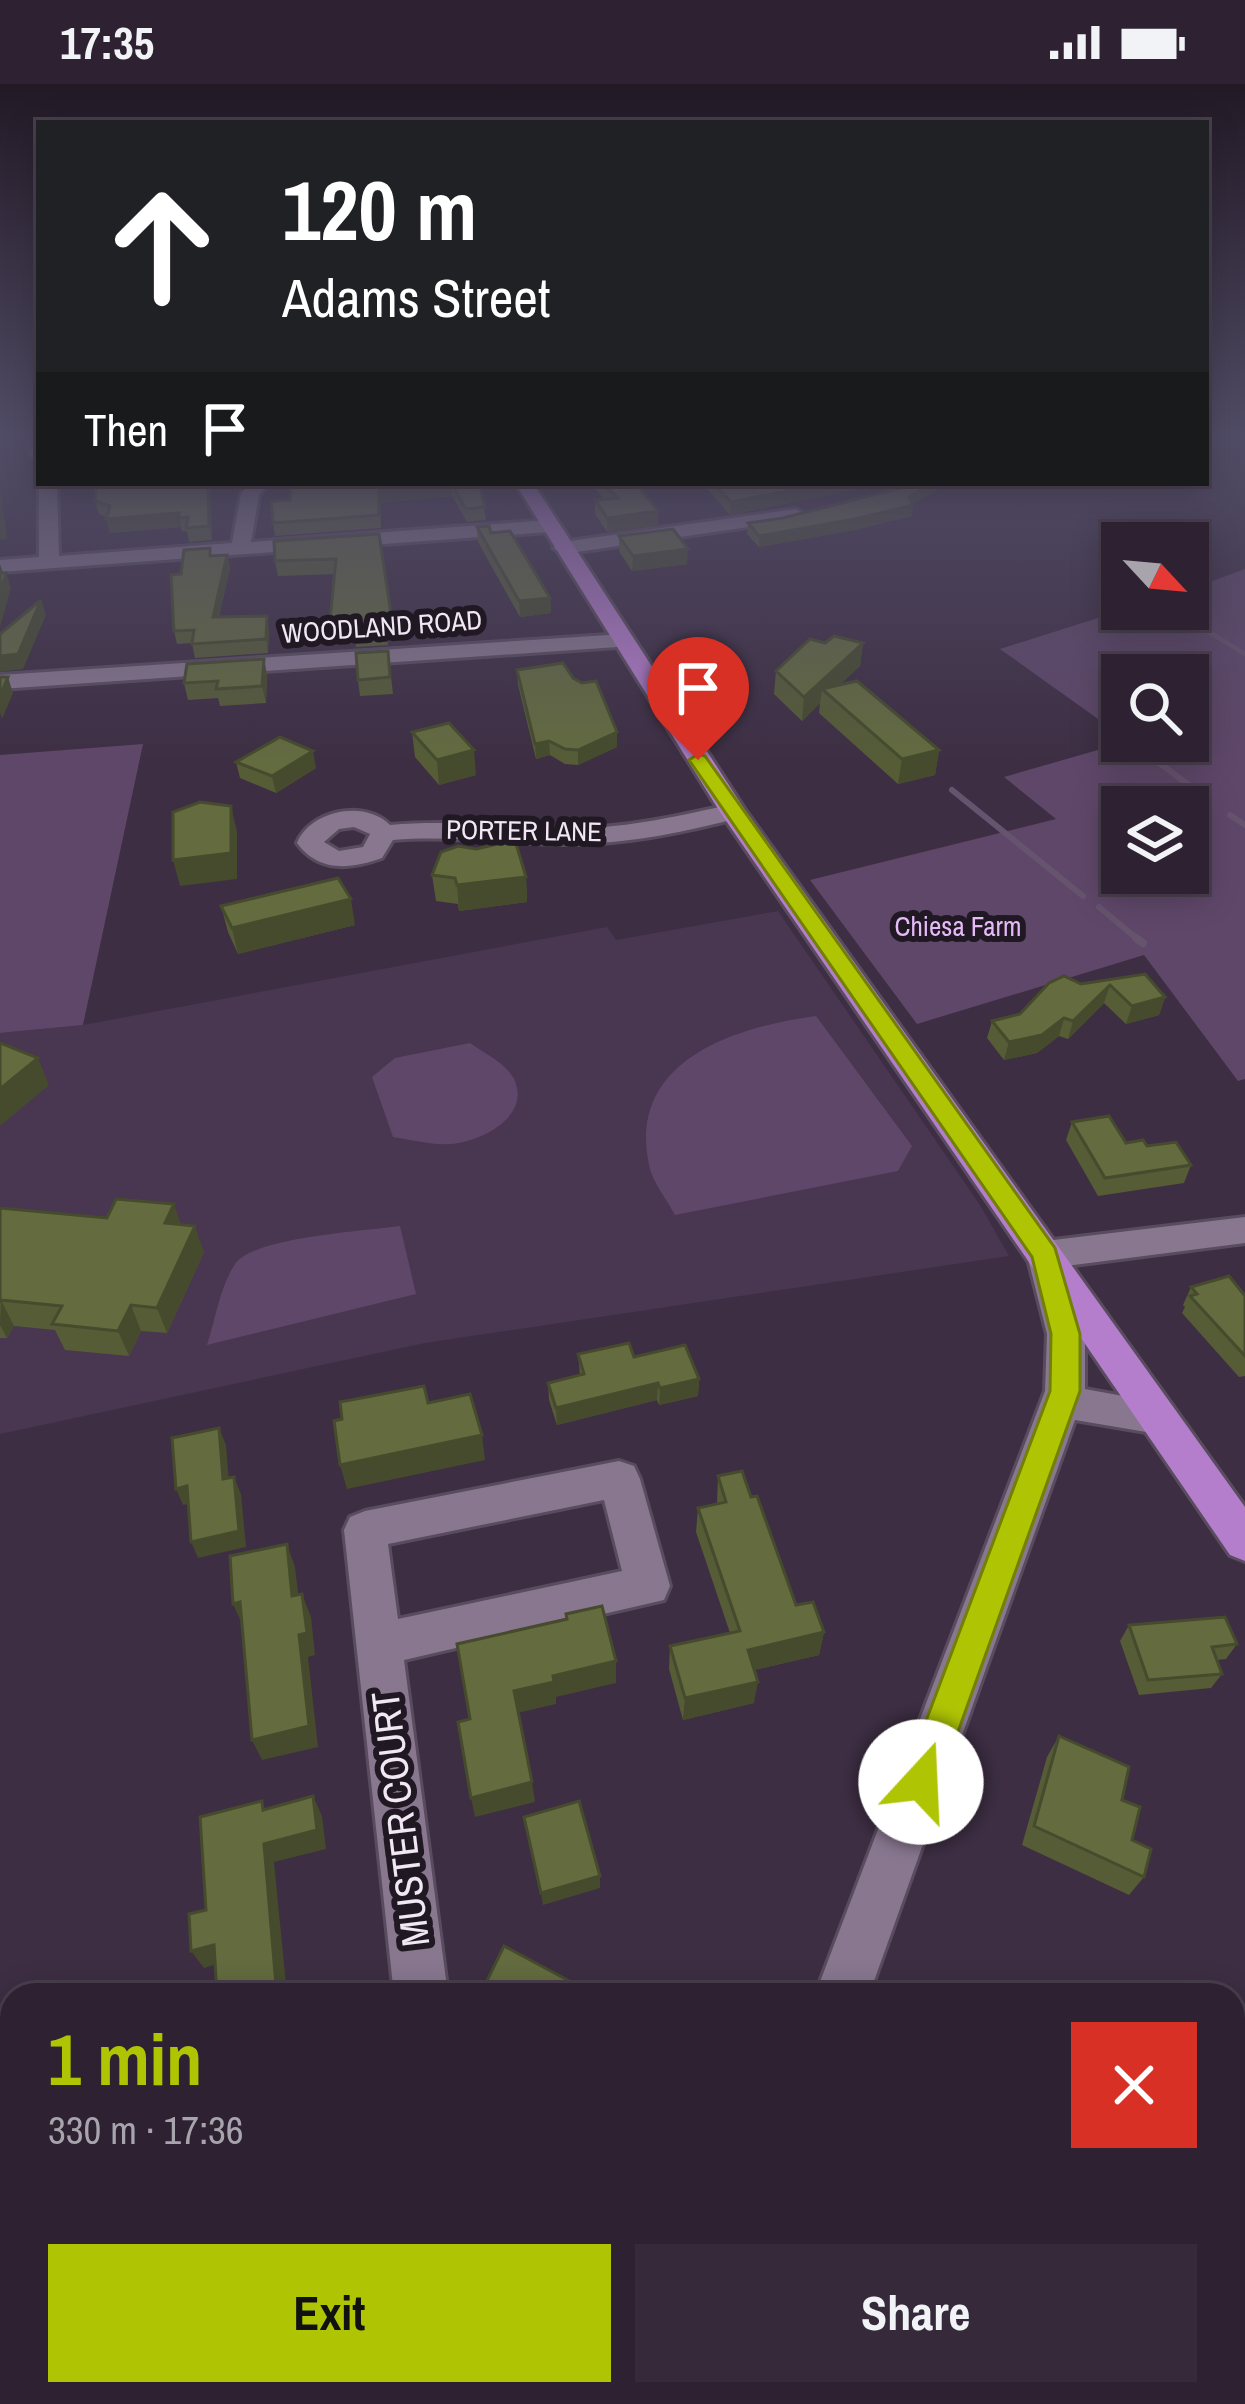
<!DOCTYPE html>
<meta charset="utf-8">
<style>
body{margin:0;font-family:"Archivo Narrow",sans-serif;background:#362a3a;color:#f1f3f6;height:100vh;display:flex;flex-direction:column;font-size:45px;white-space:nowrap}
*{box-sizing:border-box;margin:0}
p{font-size:39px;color:#a7a4ac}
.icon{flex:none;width:66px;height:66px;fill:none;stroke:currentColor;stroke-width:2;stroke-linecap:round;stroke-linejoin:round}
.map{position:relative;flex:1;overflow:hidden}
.details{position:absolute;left:0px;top:1899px;width:1245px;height:423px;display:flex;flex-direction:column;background:#2e2232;border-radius:36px 36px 0 0;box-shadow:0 6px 30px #0003,0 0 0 3px #493f4d}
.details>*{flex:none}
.top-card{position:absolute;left:36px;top:36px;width:1173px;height:366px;border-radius:0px;box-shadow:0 6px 30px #0003,0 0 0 3px #493f4d;background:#202124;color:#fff;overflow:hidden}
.needle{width:78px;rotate:116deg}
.buttons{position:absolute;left:1101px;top:438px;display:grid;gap:24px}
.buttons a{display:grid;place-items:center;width:108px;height:108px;border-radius:0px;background:#2e2232;box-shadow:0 6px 30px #0003,0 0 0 3px #493f4d;font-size:60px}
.pin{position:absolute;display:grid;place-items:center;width:102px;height:102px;color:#fff;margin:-123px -51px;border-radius:50% 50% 50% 0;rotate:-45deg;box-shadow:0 0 12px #0007}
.pin .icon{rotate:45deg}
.me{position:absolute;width:132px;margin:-66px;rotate:20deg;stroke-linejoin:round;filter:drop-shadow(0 0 9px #0008)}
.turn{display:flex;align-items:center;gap:42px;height:252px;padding:0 48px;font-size:54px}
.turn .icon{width:156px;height:156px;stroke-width:2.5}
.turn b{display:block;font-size:84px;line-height:102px}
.then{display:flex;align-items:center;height:114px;padding:0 48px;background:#0003;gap:24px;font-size:45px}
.round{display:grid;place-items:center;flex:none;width:126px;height:126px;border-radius:0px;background:#362a3a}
.overview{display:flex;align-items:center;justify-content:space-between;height:204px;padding:0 48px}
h1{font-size:72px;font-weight:700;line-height:90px;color:#afc504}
.primary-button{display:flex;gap:24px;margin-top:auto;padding:24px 48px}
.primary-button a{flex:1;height:138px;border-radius:0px;background:#afc504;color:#111;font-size:48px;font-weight:700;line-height:138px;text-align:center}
.primary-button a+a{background:#362a3a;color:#f1f3f6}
.status{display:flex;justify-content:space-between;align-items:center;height:84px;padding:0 60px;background:#2e2232;direction:ltr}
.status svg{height:33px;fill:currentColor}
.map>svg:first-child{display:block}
</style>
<div class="status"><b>17:35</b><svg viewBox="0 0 49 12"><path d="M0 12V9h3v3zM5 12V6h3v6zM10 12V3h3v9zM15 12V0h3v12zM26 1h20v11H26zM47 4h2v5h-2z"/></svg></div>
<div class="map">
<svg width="1245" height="2320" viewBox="0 0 1245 2320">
<rect width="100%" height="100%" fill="#3d2e43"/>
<!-- built -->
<path fill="#493651" d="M 778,827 L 980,1121 L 1009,1172 L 425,1259 L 0,1350 L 0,949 L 83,941 L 607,843 L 616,856 Z"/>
<!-- green -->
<g fill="#5f4769" fill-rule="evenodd">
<path d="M 1245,485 L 1245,995 L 1238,997 L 1144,871 L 917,940 L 810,796 L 1056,735 L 1004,693 L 1129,657 L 1188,657 L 1188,591 L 1122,591 L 1122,652 L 1000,565 L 1126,525 L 1188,525 L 1188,506 ZM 1122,723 L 1188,723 L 1188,789 L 1122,789 Z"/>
<path d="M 143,660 L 83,941 L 0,949 L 0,671 Z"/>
<path d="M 816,932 L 912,1062 L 898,1087 L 675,1131 C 667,1116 652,1097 649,1081 C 627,976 735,943 816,932 Z"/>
<path d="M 470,959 C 484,969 506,979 514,995 C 532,1033 480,1058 450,1060 C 431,1061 412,1056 393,1053 L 372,993 L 395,974 Z"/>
<path d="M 400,1142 L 416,1210 L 207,1261 C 215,1237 220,1202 235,1180 C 253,1153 366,1147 400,1142 Z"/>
</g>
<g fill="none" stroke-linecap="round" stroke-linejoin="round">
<!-- stream-far2 -->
<path stroke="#66536d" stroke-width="4.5" d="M 1202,544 L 1245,570"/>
<!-- stream-far1 -->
<g stroke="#66536d" stroke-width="6">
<path d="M 1146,669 L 1197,707"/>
<path d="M 952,706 L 1083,812"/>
<path d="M 1230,731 L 1245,741"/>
<path d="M 1099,823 L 1140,857"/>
</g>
<!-- stream -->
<path stroke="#66536d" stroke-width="8" d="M 1136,854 L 1143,859"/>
<defs>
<g id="minor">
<path d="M 24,355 L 39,355 L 39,377 L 30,372 Z"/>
<path d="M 39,399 L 57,399 L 59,472 L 232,459 L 241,410 L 250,399 L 269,399 L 259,411 L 251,458 L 549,436 L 559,442 L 549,448 L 0,488 L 0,476 L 39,473 Z"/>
<path d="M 796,425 L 805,431 L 803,435 L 563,470 L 553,464 L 563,458 Z"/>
<path d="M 624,550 L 635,557 L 632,562 L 0,605 L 0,591 Z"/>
<path d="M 733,720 L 746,728 L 742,733 C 689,747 633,759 578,760 C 516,761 455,751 393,756 L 382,774 C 351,785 319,789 297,759 C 310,727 364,715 390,741 C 453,735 514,744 577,744 C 629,744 682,731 733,720 ZM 354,743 L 370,750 L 363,763 L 339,767 L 324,758 L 339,745 Z"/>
<path d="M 1245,1133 L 1245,1159 L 1066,1182 L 1085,1250 L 1085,1305 L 1172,1321 L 1178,1333 L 1172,1345 L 1158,1350 L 1075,1336 L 869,1911 L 815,1911 L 1045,1307 L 1047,1250 L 1027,1171 L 1032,1161 L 1045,1157 Z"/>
<path d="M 619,1377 L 634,1382 L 640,1395 L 670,1502 L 664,1516 L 404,1576 L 448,1911 L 394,1911 L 344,1446 L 350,1433 L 365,1427 ZM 604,1416 L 622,1487 L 398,1535 L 388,1460 Z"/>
<path d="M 665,2310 L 729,2310 L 726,2320 L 662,2320 Z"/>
</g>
<path id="major" d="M 515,399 L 533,399 L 745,726 L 1245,1423 L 1245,1477 L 1230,1471 L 720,728 Z"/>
</defs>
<!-- minor casing -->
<use href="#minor" stroke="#594c5e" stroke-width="6"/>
<!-- major casing -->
<use href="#major" stroke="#594c5e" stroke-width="6"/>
<!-- minor -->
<use href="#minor" fill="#88778f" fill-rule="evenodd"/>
<!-- major -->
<use href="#major" fill="#b57ecc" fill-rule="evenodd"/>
</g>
<!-- wall -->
<g fill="#555c36">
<path d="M 93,399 L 210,399 L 212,456 L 189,458 L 187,447 L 182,447 L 181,443 L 110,449 L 107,433 L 99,430 L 95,417 L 96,407 Z"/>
<path d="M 292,399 L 479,399 L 486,436 L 467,438 L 452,412 L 381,419 L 381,444 L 275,452 L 273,439 L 290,416 Z"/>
<path d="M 589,399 L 656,399 L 656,401 L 641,405 L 658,441 L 607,448 L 595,430 L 595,416 L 605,415 Z"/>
<path d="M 708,399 L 888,399 L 730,431 L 708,406 Z"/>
<path d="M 941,404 L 913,420 L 912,432 L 854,446 L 759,463 L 747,450 L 748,439 L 783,434 Z"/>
<path d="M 477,443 L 491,449 L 550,514 L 551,529 L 520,533 L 478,458 Z"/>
<path d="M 379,450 L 393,545 L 387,546 L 388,561 L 356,563 L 354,551 L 333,552 L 330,536 L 335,490 L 278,492 L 275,477 Z"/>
<path d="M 619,452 L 687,480 L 632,487 L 619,467 Z"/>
<path d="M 227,471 L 230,484 L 219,533 L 269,546 L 268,569 L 195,574 L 192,559 L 177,560 L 174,547 L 181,490 L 211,472 Z"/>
<path d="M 825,559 L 863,559 L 860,582 L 839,601 L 939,666 L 935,691 L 898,700 L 819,629 L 820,619 L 802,637 L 774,610 L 776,587 Z"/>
<path d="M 388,567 L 393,610 L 360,612 L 358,596 Z"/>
<path d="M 264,575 L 267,591 L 266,619 L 220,622 L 218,614 L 188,616 L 184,599 Z"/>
<path d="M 517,586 L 617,663 L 578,681 L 565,680 L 550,671 L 536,675 L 518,601 Z"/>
<path d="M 412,648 L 476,691 L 439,701 L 415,673 Z"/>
<path d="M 236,678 L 316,684 L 276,709 L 240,694 Z"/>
<path d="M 432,791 L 526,793 L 527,818 L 459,827 L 458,820 L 436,817 Z"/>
<path d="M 221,822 L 355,841 L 238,870 L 228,848 Z"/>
<path d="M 1145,890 L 1165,913 L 1159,931 L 1126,940 L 1104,919 L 1068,955 L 1059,952 L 1037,969 L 1004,976 L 987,954 L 992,937 L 1020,930 L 1081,900 Z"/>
<path d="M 1072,1038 L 1126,1059 L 1147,1062 L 1191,1081 L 1184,1099 L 1098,1112 L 1066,1056 Z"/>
<path d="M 0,1124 L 181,1140 L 204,1168 L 167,1249 L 141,1247 L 129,1272 L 65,1266 L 55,1246 L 14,1242 L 7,1254 L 0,1254 Z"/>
<path d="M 1191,1203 L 1245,1212 L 1245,1292 L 1239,1293 L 1182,1229 L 1185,1223 L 1183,1221 Z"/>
<path d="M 578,1270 L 634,1273 L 699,1295 L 698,1312 L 659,1321 L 657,1316 L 557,1341 L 549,1316 L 548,1299 L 580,1291 Z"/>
<path d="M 718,1392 L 751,1413 L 796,1521 L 824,1548 L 819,1571 L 754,1586 L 754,1619 L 683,1636 L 669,1585 L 670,1562 L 730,1549 L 696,1448 L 698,1424 L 717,1420 Z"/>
<path d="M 1129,1541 L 1237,1560 L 1226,1575 L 1217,1576 L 1222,1590 L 1211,1604 L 1139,1611 L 1120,1557 Z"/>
<path d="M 1059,1652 L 1122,1716 L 1132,1756 L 1144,1793 L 1129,1811 L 1022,1761 L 1047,1673 Z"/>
</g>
<!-- shaded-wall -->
<g fill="#454b2c">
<path d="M 208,399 L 210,399 L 212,456 L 209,442 Z"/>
<path d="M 451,399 L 452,412 L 381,419 L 381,444 L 379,406 Z"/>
<path d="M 632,399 L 656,399 L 656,401 L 632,408 Z"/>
<path d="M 828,399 L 888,399 L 730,431 L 731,418 Z"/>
<path d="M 933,399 L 942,399 L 941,404 L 912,421 L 913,421 L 912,432 L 854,446 L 759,463 L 759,452 L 909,413 Z"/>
<path d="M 0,401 L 7,455 L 0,456 Z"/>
<path d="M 658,427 L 658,441 L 607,448 L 607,434 Z"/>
<path d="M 179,429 L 181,443 L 110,449 L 106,435 Z"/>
<path d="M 688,465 L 687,480 L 632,487 L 633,472 Z"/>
<path d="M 227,471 L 230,484 L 216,546 L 213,533 Z"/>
<path d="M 0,480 L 5,494 L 6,489 L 11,504 L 0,543 Z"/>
<path d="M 550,514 L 551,529 L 520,533 L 519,517 Z"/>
<path d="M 41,516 L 46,531 L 23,585 L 0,588 L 0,572 Z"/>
<path d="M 267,532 L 269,546 L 268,569 L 266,555 Z"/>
<path d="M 863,559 L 860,582 L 829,611 L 822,605 L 820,619 L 802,637 L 804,613 Z"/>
<path d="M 264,575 L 267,591 L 266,619 L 262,602 Z"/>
<path d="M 8,593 L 13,609 L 2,635 L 0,628 L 0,612 Z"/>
<path d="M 617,648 L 617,663 L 578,681 L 578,666 Z"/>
<path d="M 549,657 L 550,671 L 536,675 L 535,660 Z"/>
<path d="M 474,666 L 476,691 L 439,701 L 437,676 Z"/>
<path d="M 939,666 L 935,691 L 898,700 L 902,675 Z"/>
<path d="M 313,667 L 316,684 L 276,709 L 272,692 Z"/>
<path d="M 231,722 L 237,748 L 237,795 L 180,802 L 173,776 Z"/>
<path d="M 526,793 L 527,818 L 459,827 L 457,801 Z"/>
<path d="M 351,815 L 355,841 L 238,870 L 232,844 Z"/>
<path d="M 1110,901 L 1104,919 L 1068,955 L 1073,937 Z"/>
<path d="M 1165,913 L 1159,931 L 1126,940 L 1132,922 Z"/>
<path d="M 1064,934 L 1059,952 L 1037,969 L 1004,976 L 1009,958 Z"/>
<path d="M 38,974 L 49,1001 L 0,1042 L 0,1005 Z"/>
<path d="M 174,1120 L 183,1146 L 165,1139 Z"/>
<path d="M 195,1142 L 204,1168 L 167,1249 L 157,1224 Z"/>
<path d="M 1,1216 L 14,1242 L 7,1254 L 0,1241 Z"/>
<path d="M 131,1221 L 141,1247 L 129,1272 L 118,1247 Z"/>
<path d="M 699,1295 L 698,1312 L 659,1321 L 660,1304 Z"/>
<path d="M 658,1299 L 657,1316 L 557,1341 L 556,1324 Z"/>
<path d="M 219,1344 L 226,1361 L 230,1412 L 223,1395 Z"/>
<path d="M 482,1351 L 485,1376 L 347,1405 L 340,1381 Z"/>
<path d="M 234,1393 L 241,1410 L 246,1463 L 198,1474 L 191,1458 Z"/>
<path d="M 187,1402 L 195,1419 L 183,1421 L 176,1405 Z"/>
<path d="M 287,1460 L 295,1483 L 301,1535 L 292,1512 Z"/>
<path d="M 302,1510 L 311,1533 L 315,1571 L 308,1573 L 318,1663 L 262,1676 L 252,1656 L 299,1551 Z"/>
<path d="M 240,1518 L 243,1542 L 233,1520 Z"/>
<path d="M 824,1548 L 819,1571 L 744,1588 L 748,1566 Z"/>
<path d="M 616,1577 L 616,1599 L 556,1613 L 556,1620 L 517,1629 L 514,1607 L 553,1592 Z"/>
<path d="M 758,1598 L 754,1619 L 683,1636 L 685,1614 Z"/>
<path d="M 532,1698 L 535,1718 L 475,1733 L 471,1714 Z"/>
<path d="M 313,1712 L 322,1732 L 326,1765 L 274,1778 L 287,1911 L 242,1911 L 264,1760 Z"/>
<path d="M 600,1792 L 600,1804 L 543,1821 L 541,1809 Z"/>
<path d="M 214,1861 L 226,1877 L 204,1884 L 191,1867 Z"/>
</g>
<!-- building -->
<g fill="#636b3f" stroke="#454b2c" stroke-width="3">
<path d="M 95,399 L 208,399 L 209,442 L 186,444 L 188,433 L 179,434 L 179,429 L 106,435 L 110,422 L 95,417 L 96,404 Z"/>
<path d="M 292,399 L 450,399 L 379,406 L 379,431 L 273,439 L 271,417 L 290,416 Z"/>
<path d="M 451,399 L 479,399 L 485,423 L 466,425 Z"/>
<path d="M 603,399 L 636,399 L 658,427 L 607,434 L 595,416 L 618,414 Z"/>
<path d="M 713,399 L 828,399 L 731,418 Z"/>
<path d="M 920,399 L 933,399 L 909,413 L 913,421 L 855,435 L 759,452 L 748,439 L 783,434 Z"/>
<path d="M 489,442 L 491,449 L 510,447 L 550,514 L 519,517 L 477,443 Z"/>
<path d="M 673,445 L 688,465 L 633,472 L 619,452 Z"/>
<path d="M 379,450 L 391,530 L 385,530 L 386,545 L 354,547 L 353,535 L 330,536 L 336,475 L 275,477 L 274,457 Z"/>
<path d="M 210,464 L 210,472 L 227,471 L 213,533 L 267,532 L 266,555 L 192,560 L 194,546 L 174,547 L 171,491 L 181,490 L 184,466 Z"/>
<path d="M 0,484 L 0,489 L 6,489 L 0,510 Z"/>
<path d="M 41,516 L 18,570 L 0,572 L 0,550 Z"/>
<path d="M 834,552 L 863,559 L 804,613 L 776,587 L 810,555 L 825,559 Z"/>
<path d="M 388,567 L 390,593 L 358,596 L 356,569 Z"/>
<path d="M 264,575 L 262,602 L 216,605 L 218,597 L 184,599 L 187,580 Z"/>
<path d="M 563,579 L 573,594 L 582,599 L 596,597 L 617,648 L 578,666 L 565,665 L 549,657 L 535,660 L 517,586 Z"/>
<path d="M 0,593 L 8,593 L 0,612 Z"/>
<path d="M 857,597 L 939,666 L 902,675 L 822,605 Z"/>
<path d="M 449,639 L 474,666 L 437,676 L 412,648 Z"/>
<path d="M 280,653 L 313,667 L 272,692 L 236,678 Z"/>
<path d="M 200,718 L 231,722 L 231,769 L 173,776 L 173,728 Z"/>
<path d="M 515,756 L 526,793 L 457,801 L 455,794 L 432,791 L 441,768 L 458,762 L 476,765 Z"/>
<path d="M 338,794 L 351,815 L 232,844 L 221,822 Z"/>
<path d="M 1145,890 L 1165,913 L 1132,922 L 1110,901 L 1073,937 L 1064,934 L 1042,951 L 1009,958 L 992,937 L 1020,930 L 1049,899 L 1064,892 L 1081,900 Z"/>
<path d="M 0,959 L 38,974 L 0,1005 Z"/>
<path d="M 1109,1032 L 1126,1059 L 1143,1056 L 1147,1062 L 1176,1058 L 1191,1081 L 1105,1094 L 1072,1038 Z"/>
<path d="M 116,1115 L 174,1120 L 165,1139 L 195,1142 L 157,1224 L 131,1221 L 118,1247 L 52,1240 L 62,1222 L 1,1216 L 0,1217 L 0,1124 L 107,1134 Z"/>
<path d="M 1229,1192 L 1245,1212 L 1245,1272 L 1190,1212 L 1197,1210 L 1191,1203 Z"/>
<path d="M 629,1259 L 634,1273 L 685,1261 L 699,1295 L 660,1304 L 658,1299 L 556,1324 L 548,1299 L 584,1290 L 578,1270 Z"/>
<path d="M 424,1302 L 428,1319 L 470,1310 L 482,1351 L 340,1381 L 334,1337 L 342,1335 L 340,1318 Z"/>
<path d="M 219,1344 L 223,1395 L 234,1393 L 239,1447 L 191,1458 L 187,1402 L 176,1405 L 172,1354 Z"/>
<path d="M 742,1387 L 751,1413 L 757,1412 L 796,1521 L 813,1518 L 824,1548 L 748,1566 L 758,1598 L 685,1614 L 670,1562 L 740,1547 L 698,1424 L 726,1418 L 718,1392 Z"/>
<path d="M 287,1460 L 292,1512 L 302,1510 L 307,1549 L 299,1551 L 309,1642 L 252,1656 L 240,1518 L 233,1520 L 230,1472 Z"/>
<path d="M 602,1522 L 616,1577 L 553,1592 L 554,1598 L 514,1607 L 532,1698 L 471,1714 L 458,1638 L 470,1635 L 457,1560 L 567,1535 L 566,1530 Z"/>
<path d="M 1225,1533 L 1237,1560 L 1212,1563 L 1222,1590 L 1148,1596 L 1129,1541 Z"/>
<path d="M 1059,1652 L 1129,1683 L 1122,1716 L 1140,1723 L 1132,1756 L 1151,1765 L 1144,1793 L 1034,1742 Z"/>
<path d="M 313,1712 L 317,1746 L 264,1760 L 276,1901 L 242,1911 L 217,1911 L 214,1861 L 191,1867 L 189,1830 L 206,1826 L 200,1733 L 262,1717 L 263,1726 Z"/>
<path d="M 579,1717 L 600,1792 L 541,1809 L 524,1733 Z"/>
<path d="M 504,1862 L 592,1909 L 594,1903 L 609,1911 L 480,1911 Z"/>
<path d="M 1240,2151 L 1245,2159 L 1245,2272 L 1238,2277 L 1233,2269 L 1233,2156 Z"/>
<path d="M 400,2310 L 510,2310 L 506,2320 L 415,2320 Z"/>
</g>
<!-- sky -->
<linearGradient id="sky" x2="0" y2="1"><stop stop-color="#221925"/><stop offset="0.52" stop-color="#514c66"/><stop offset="1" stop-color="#514c66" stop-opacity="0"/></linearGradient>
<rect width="1245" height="680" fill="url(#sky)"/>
<!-- route -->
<path fill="#afc504" stroke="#728003" stroke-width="3" d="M 698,670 L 705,672 L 1055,1164 L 1080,1250 L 1080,1307 L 940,1698 L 934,1711 L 921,1716 L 908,1711 L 903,1698 L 1050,1307 L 1051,1250 L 1032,1173 L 689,676 Z"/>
<g text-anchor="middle" stroke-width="12" stroke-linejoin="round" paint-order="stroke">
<!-- far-street labels -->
<g font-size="27" fill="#f1e7f5" stroke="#201923">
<text transform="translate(382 543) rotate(-4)" y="9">WOODLAND ROAD</text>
<text transform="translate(524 747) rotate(1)" y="9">PORTER LANE</text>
</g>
<!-- far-park labels -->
<g font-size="27" fill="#e5baf7" stroke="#201923">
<text x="958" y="852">Chiesa Farm</text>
</g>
<!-- near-street labels -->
<g font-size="39" fill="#f1e7f5" stroke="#201923">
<text transform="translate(400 1735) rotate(-97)" y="14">MUSTER COURT</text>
</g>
</g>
</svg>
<div class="buttons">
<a><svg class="needle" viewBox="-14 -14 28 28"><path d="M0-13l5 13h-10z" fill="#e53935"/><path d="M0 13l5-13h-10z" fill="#a7a4ac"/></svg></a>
<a><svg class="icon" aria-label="search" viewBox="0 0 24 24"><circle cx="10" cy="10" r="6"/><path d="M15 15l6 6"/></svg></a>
<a><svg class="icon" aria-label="layers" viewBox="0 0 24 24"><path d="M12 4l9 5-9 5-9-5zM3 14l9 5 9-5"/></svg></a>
</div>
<div class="pin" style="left:698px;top:676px;background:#d93025"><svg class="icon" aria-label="arrive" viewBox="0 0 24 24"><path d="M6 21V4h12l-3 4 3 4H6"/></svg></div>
<svg class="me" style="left:921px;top:1698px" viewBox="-20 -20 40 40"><circle r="19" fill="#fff"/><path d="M0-13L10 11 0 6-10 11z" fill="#afc504"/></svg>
<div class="top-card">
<div class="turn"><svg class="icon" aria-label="ahead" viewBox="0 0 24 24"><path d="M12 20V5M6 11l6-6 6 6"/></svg><div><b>120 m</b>Adams Street</div></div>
<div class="then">Then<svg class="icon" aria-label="arrive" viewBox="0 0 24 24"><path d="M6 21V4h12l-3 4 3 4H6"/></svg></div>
</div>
<section class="details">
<div class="overview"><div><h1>1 min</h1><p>330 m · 17:36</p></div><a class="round" style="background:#d93025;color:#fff"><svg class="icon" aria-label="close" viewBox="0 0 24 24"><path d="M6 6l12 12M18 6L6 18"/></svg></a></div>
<div class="primary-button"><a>Exit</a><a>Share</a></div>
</section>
</div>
